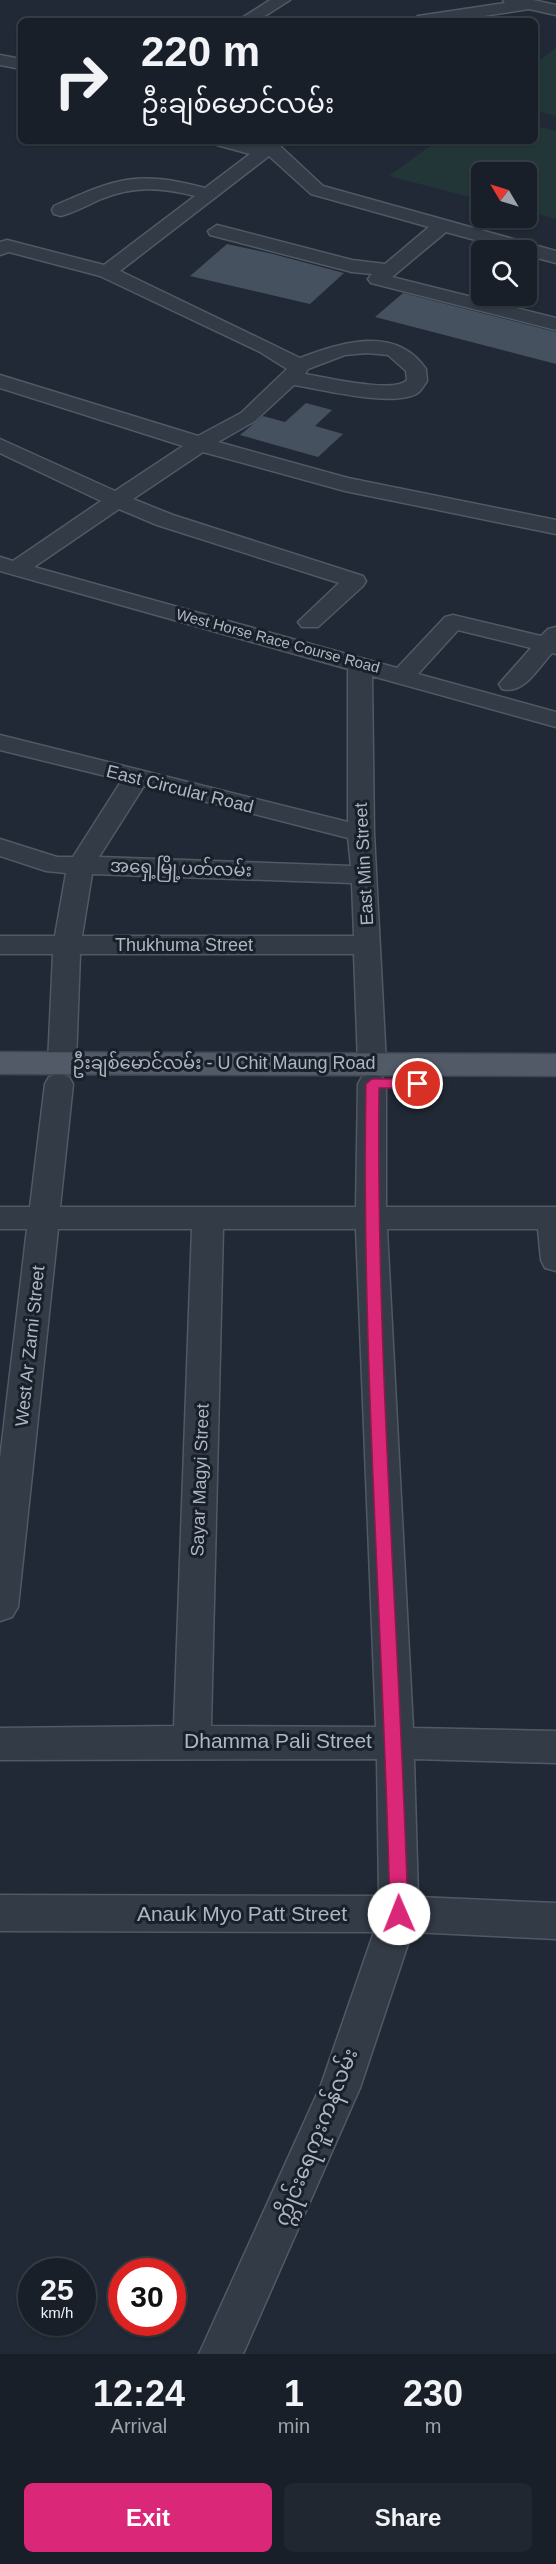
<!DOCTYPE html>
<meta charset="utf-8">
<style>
body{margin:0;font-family:Arial,"Noto Sans Myanmar",sans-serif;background:#212730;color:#f1f3f6;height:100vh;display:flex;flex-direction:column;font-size:22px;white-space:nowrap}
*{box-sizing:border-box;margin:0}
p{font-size:20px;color:#9fa2a8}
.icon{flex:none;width:33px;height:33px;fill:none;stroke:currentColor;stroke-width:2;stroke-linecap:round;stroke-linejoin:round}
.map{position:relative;height:2354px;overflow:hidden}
.side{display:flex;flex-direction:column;background:#181f28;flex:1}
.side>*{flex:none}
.banner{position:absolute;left:18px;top:18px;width:520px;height:126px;border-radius:9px;box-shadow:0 2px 4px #0004,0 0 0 2px #363d45;background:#181f28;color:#f1f3f6;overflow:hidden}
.needle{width:39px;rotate:308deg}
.buttons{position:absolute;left:471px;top:162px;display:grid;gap:12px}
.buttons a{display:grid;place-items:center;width:66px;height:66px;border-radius:9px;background:#181f28;box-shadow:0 2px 4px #0004,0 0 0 2px #363d45;font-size:30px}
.speed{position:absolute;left:18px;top:2258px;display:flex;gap:12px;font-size:30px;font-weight:700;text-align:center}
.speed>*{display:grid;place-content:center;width:78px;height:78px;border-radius:50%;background:#181f28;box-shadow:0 2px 4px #0004,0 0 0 2px #363d45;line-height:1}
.speed small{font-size:15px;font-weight:400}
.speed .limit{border:9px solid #d22;background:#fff;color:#111}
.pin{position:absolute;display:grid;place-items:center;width:51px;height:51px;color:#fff;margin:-26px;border:3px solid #fff;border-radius:50%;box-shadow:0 2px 6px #0007}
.me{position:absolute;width:66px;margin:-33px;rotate:359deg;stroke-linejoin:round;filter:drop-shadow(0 0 4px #0008)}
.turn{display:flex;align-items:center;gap:21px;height:126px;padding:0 24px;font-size:27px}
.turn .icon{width:78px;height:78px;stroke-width:2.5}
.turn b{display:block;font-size:42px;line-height:51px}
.eta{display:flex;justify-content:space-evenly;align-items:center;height:102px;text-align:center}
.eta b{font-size:36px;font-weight:700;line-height:42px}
.action{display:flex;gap:12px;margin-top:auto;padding:12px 24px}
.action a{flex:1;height:69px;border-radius:9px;background:#db2777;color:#fff;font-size:24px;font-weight:700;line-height:69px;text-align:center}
.action a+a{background:#212730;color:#f1f3f6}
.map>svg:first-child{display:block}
</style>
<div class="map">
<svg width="556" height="2354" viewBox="0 0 556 2354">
<rect width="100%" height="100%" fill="#202935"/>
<!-- green -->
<g fill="#233637">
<path d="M 556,48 L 556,116 L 536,111 L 536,63 Z"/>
<path d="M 536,126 L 556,131 L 556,219 L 527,211 L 526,172 L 482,172 L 481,200 L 389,176 L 437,141 L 536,141 Z"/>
</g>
<!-- building -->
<g fill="#46515f">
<path d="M 227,244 L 273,254 L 344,273 L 310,304 L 190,276 Z"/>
<path d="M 403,293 L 556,332 L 556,364 L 375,317 Z"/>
<path d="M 306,403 L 332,410 L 315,426 L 343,434 L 318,457 L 240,435 L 263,416 L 285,422 Z"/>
</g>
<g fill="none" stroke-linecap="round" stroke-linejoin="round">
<defs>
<g id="minor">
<path d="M 270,0 L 290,0 L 257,21 L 237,21 Z"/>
<path d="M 503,0 L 533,0 L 556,5 L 556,15 L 529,9 L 450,21 L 410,21 L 418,16 L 505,3 Z"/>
<path d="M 0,55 L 21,59 L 21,69 L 0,65 Z"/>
<path d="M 214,141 L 243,141 L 261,146 L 260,141 L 278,141 L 279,145 L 323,186 L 556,251 L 556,263 L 526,255 L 526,250 L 512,250 L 446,232 L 392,277 L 556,318 L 556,330 L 371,283 L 368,279 L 372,274 L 352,272 L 210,235 L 208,231 L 217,225 L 352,260 L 385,264 L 429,227 L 311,194 L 269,156 L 120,271 L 300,358 C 341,342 396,325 426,369 L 427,381 C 425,384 422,389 419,392 C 397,409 321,389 294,385 L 255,421 L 218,442 L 348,478 L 556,520 L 556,534 L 345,491 L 203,452 L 133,499 L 173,515 L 363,576 L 366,581 L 363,586 L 318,627 L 302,627 L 298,622 L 339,583 L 157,525 L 119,509 L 34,567 L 397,668 L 445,617 L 453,615 L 541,636 L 548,629 L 556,627 L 556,654 L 552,653 C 538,668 524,695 502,689 L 499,684 L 531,648 L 458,630 L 418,674 L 556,712 L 556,727 L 372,676 L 374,833 L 386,1063 L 382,1070 L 372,1073 L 362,1070 L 358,1063 L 354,954 L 80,954 L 76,1063 L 72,1070 L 62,1073 L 52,1070 L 48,1063 L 53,954 L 0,954 L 0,936 L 55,936 L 66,873 L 46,871 L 0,856 L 0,839 L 57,857 L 73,857 L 122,780 L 0,750 L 0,735 L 348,822 L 348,669 L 0,571 L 0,557 L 13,561 L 101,501 L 0,453 L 0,439 L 115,491 L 183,446 L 0,388 L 0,375 L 198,436 L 241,413 L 287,369 L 260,352 L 100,276 L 9,252 L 0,255 L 0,242 L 7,240 L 104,265 L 195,196 C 160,187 134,186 101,199 C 88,205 75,212 61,216 L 54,214 L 52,210 L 54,206 C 117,178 137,170 205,188 L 250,154 L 217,145 ZM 367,353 L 388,355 L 406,371 L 407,380 C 395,394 324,377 305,374 L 308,369 L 345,355 ZM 144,786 L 348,838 L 351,866 L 99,857 ZM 92,874 L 352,883 L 354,936 L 82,936 Z"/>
<path d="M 59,1074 L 69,1077 L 73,1084 L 60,1207 L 356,1207 L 358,1084 L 362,1077 L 372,1074 L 382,1077 L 386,1084 L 386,1207 L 556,1207 L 556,1271 L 545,1268 L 541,1260 L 538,1229 L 387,1229 L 413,1728 L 556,1731 L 556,1763 L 414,1759 L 418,1897 L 556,1903 L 556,1939 L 412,1932 L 360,2088 L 243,2354 L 199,2354 L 321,2085 L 374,1932 L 0,1931 L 0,1895 L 379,1896 L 377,1759 L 0,1760 L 0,1728 L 174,1726 L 192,1229 L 58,1229 L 18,1607 L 12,1617 L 0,1621 L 0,1459 L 27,1229 L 0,1229 L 0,1207 L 30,1207 L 45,1084 L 49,1077 ZM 223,1229 L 356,1229 L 376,1727 L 211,1726 Z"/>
</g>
<path id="major" d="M 0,1052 L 556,1054 L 556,1076 L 0,1074 Z"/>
</defs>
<!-- minor casing -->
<use href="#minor" stroke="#515964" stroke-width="3"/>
<!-- major casing -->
<use href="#major" stroke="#3d444f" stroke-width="3"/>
<!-- minor -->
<use href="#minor" fill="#333b46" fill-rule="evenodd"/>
<!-- major -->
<use href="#major" fill="#515a66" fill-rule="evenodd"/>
</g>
<!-- route -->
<path fill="#db2777" stroke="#8e194d" stroke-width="1.5" d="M 372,1079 L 418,1079 L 425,1084 L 418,1088 L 379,1088 C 376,1364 400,1639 408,1914 L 405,1920 L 399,1922 L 393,1920 L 390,1914 C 384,1637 361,1361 366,1084 Z"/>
<g text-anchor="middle" stroke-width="6" stroke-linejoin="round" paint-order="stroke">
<!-- far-street labels -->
<g font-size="15" fill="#adb6c3" stroke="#19202a">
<text transform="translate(278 641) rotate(15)" y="5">West Horse Race Course Road</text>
</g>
<!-- street labels -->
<g font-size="18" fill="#adb6c3" stroke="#19202a">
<text transform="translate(180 789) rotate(14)" y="6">East Circular Road</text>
<text transform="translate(364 864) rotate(-93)" y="6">East Min Street</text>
<text transform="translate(181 868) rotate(2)" y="6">အရှေ့မြို့ပတ်လမ်း</text>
<text x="184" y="951">Thukhuma Street</text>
<text x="224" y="1069">ဦးချစ်မောင်လမ်း - U Chit Maung Road</text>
<text transform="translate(30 1346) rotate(-84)" y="6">West Ar Zarni Street</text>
<text transform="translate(200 1480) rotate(-88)" y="6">Sayar Magyi Street</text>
</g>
<!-- near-street labels -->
<g font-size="21" fill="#adb6c3" stroke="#19202a">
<text x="278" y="1748">Dhamma Pali Street</text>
<text x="242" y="1921">Anauk Myo Patt Street</text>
<text transform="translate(316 2137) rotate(-68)" y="7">က္ကိုင်းရေကူးကန်လမ်း</text>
</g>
</g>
</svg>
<div class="buttons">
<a><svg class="needle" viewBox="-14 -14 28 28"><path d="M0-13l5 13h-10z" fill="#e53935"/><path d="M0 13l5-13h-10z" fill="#9fa2a8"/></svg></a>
<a><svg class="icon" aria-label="search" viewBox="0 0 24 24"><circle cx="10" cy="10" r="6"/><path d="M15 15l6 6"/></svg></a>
</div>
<div class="speed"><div>25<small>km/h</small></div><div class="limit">30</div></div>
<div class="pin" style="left:418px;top:1084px;background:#d93025"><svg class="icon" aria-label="arrive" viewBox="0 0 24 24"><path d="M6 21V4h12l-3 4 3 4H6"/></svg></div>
<svg class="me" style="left:399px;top:1914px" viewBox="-20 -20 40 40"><circle r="19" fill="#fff"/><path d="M0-13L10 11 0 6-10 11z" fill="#db2777"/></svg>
<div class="banner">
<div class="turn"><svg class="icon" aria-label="right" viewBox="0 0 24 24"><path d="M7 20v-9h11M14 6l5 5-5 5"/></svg><div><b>220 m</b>ဦးချစ်မောင်လမ်း</div></div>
</div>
</div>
<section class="side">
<div class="eta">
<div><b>12:24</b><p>Arrival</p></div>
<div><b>1</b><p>min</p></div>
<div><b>230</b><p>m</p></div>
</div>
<div class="action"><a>Exit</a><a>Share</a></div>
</section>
